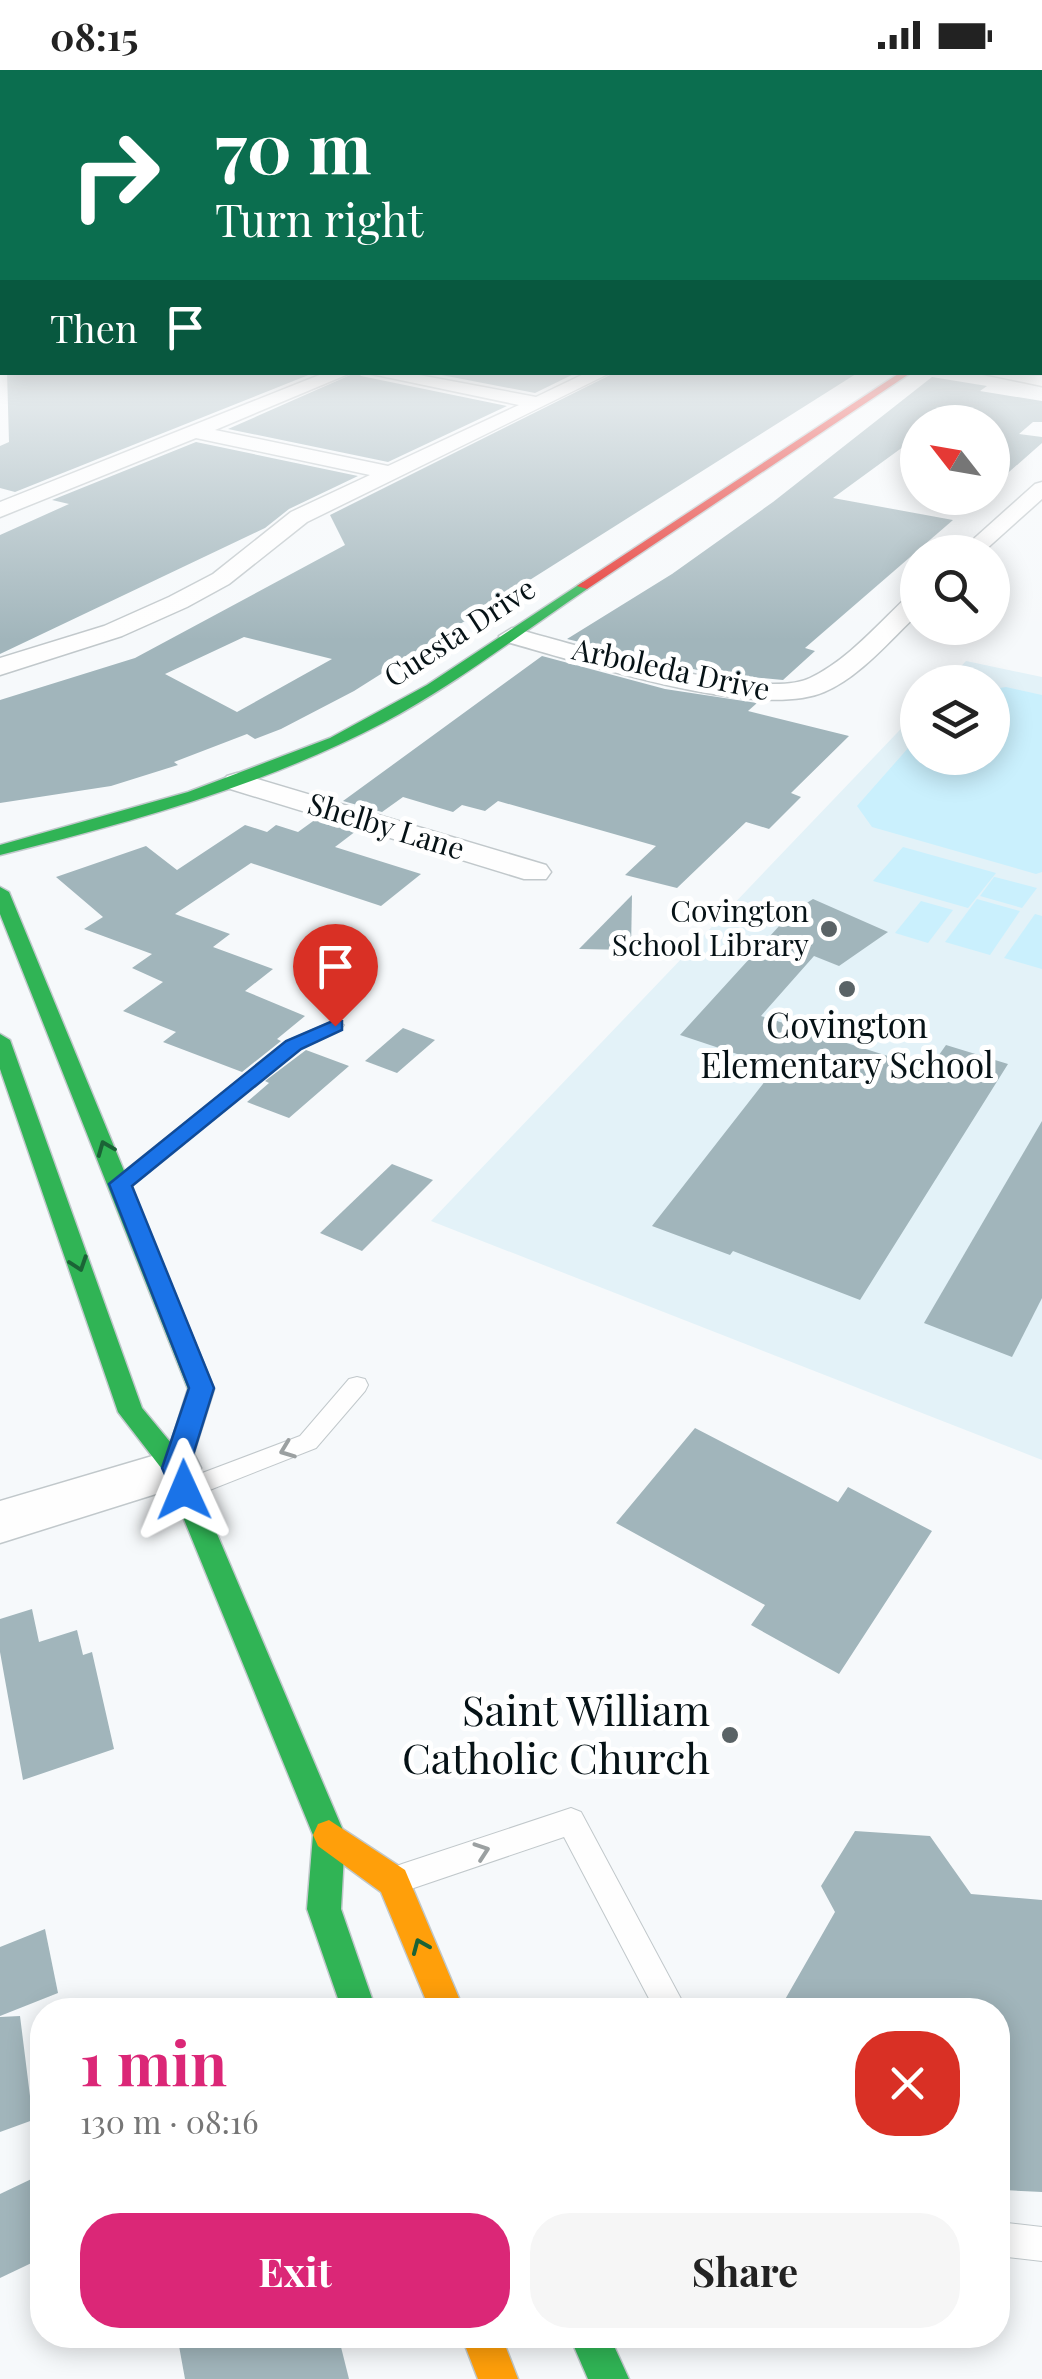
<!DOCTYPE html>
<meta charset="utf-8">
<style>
body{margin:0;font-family:"Playfair Display",serif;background:#f6f6f6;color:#222;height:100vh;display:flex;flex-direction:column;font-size:38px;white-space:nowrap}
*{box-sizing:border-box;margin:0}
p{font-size:32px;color:#767676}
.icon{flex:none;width:55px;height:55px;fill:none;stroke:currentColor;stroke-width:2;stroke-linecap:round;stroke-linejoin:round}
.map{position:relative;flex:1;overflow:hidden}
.side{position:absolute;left:30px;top:1928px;width:980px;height:350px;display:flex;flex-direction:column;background:#fff;border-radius:40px;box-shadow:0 5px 25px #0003}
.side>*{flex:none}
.top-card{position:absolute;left:0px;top:0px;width:1042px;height:305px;box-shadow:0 5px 25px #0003;background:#0b6e4f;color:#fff;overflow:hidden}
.needle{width:65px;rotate:301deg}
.tools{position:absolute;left:900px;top:335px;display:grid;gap:20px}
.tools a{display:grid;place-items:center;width:110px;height:110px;border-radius:50%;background:#fff;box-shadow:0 5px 25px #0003;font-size:50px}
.pin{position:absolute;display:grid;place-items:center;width:85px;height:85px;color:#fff;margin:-102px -42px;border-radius:50% 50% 50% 0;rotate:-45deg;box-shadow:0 0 10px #0007}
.pin .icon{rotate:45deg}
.me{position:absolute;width:110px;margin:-55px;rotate:359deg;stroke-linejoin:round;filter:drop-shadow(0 0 8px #0008)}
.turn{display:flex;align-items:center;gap:35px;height:210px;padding:0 50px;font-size:45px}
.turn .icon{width:130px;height:130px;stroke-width:2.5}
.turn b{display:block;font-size:70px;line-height:85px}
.then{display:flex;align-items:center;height:95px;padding:0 50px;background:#0003;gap:20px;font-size:38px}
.round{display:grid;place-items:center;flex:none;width:105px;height:105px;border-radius:40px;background:#f6f6f6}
.head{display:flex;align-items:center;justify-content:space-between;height:170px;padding:0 50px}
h1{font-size:60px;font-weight:700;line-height:75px;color:#db2777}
.action{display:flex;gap:20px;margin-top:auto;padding:20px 50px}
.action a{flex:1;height:115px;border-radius:40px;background:#db2777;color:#fff;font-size:40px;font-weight:700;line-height:115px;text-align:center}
.action a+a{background:#f6f6f6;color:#222}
.status{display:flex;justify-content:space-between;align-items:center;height:70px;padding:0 50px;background:#fff;direction:ltr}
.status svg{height:28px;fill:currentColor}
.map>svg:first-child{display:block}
</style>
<div class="status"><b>08:15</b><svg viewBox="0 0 49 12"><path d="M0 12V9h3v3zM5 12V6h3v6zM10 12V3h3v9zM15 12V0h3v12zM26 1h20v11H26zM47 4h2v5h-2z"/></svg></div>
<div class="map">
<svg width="1042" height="2309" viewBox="0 0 1042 2309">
<rect width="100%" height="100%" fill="#f6f9fb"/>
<!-- built -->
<path fill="#e3f2f8" d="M 966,591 L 1042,607 L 1042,1390 L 431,1151 L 917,642 L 918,688 L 992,688 L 992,612 L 946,612 Z"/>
<!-- green -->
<g fill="#caf0fd">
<path d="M 1006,617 L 1042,625 L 1042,802 L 1036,804 L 872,757 L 857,736 L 917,668 L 918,688 L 992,688 L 993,619 Z"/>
<path d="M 903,777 L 996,803 L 968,838 L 873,811 Z"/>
<path d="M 994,807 L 995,807 L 1037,818 L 1022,838 L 980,826 Z"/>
<path d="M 977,829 L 1020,841 L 990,885 L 945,872 Z"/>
<path d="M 921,831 L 953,840 L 928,873 L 895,863 Z"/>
<path d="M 1035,844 L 1042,846 L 1042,899 L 1004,888 Z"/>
</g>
<!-- building -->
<g fill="#a1b5bb" fill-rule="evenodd">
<path d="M 7,302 L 316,302 L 15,422 L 0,418 L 0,376 L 9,372 Z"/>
<path d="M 357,302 L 361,306 L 507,336 L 388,392 L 228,359 Z"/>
<path d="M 426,302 L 578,302 L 535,323 Z"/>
<path d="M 616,302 L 859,302 L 354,621 L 281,659 L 255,669 L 247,664 L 174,692 L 178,695 L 111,716 L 0,733 L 0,630 L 135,588 L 345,475 L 330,445 ZM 244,567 L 332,589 L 237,642 L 165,604 Z"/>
<path d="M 932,307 L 987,316 L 980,321 L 1042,331 L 1042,352 L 1033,352 L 1019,364 L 1042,367 L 1042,373 L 992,417 L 992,352 L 918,352 L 918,366 L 833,428 L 953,450 L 805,578 L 815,581 L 783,610 L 710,603 L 567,569 L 672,504 L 773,432 Z"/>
<path d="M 196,372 L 358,406 L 289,439 L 265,458 L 0,584 L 0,465 L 69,434 L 52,430 Z"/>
<path d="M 542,586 L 665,619 L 757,633 L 748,641 L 849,666 L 791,723 L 801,727 L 769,759 L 746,752 L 677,818 L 625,805 L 656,776 L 498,731 L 485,741 L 462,735 L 453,742 L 403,727 L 382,742 L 343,731 Z"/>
<path d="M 316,749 L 356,761 L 335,777 L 421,804 L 381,836 L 251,793 L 175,844 L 230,864 L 213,877 L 273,899 L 245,921 L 305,946 L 277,969 L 281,971 L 242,1002 L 163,972 L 176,962 L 123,941 L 163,912 L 132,898 L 152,884 L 84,859 L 103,847 L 56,807 L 146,776 L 177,800 L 245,755 L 267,762 L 276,755 L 298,762 Z"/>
<path d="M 632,825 L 631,880 L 579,879 Z"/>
<path d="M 813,829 L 888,862 L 839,896 L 814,886 L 761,946 L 929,999 L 946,975 L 1008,994 L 860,1230 L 733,1181 L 730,1185 L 652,1156 L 776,997 L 680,965 L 791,843 Z"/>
<path d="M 403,958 L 435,970 L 397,1003 L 365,991 Z"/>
<path d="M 306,980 L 349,996 L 289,1048 L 247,1032 L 269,1013 L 265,1011 Z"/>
<path d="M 1042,1051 L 1042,1228 L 1012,1287 L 924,1253 Z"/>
<path d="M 392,1094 L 433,1110 L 362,1181 L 320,1163 Z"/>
<path d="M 695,1358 L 838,1432 L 848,1417 L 932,1461 L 839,1604 L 751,1555 L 765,1535 L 616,1453 Z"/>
<path d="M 32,1539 L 39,1572 L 77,1560 L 83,1585 L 92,1582 L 114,1679 L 23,1710 L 0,1582 L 0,1549 Z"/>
<path d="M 855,1761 L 930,1766 L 971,1824 L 1042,1830 L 1042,2122 L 1004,2120 L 998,2109 L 998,1940 L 779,1940 L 835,1842 L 821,1816 Z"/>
<path d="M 45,1859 L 58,1923 L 0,1946 L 0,1877 Z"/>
<path d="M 20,1946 L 33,2050 L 0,2062 L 0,1947 Z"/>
<path d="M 42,2104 L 42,2188 L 0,2208 L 0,2124 Z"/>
<path d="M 205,2265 L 261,2265 L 264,2278 L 294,2265 L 338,2265 L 349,2309 L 185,2309 L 179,2276 Z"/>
</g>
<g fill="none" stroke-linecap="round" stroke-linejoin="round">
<defs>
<g id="lane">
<path d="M 335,950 L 344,955 L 341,959 L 299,979 L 127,1118 L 113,1118 L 110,1114 L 113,1110 L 287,971 Z"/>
<path d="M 357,1307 L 365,1309 L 368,1315 L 365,1321 L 316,1378 L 197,1425 L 189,1427 L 181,1425 L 177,1418 L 181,1411 L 300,1366 L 349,1309 Z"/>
<path d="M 571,1738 L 581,1742 L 687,1940 L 655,1940 L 564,1767 L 402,1822 L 392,1818 L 388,1808 L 392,1798 L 402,1794 Z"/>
<path d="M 998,2152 L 1042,2157 L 1042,2191 L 998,2186 Z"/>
</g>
<g id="street">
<path d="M 327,302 L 353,302 L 215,360 L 388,396 L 519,335 L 362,302 L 403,302 L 536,327 L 588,302 L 612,302 L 307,452 L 229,514 L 187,537 L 122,566 L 0,605 L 0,588 L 104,556 L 169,527 L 213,504 L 291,442 L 370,405 L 196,368 L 0,447 L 0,432 Z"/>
<path d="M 975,302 L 1042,306 L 1042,316 Z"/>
<path d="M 1042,412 L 1042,429 L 983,482 L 959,482 L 1035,414 Z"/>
<path d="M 918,523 L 918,544 C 890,570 860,607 824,622 C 756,651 577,591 503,571 L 499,566 L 512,558 C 572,573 759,633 810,608 C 848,590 879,553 909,525 Z"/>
<path d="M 237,703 L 546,795 L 551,802 L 546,809 L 524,809 L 227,718 L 222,712 L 227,706 Z"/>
<path d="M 176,1379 L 194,1384 L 201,1398 L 194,1412 L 0,1473 L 0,1431 Z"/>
</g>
<g id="fast">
<path d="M 583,512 L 589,516 L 587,519 C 520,564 455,615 383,653 C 263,716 131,752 0,785 L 0,775 L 188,722 L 330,668 L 427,615 Z"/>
<path d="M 0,817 L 9,822 L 214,1319 L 189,1398 L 345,1765 L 341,1839 L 376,1940 L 342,1940 L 307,1839 L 313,1765 L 165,1403 L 118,1342 L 0,999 L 0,964 L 10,970 L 142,1338 L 171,1373 L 188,1319 L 0,844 Z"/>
<path d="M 569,2265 L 609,2265 L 629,2309 L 588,2309 Z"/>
</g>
<g id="slow">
<path d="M 329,1750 L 405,1800 L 464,1940 L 430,1940 L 381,1822 L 318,1776 L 313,1765 L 318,1754 Z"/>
<path d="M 461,2265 L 501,2265 L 518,2309 L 478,2309 Z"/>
</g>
<path id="jam" d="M 901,302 L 912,302 L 587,519 L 577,516 Z"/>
</defs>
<!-- lane casing -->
<use href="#lane" stroke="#c1c8cb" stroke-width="2"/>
<!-- street casing -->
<use href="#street" stroke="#c1c8cb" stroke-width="3"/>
<!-- fast casing -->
<use href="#fast" stroke="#c1c8cb" stroke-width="3"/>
<!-- slow casing -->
<use href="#slow" stroke="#c1c8cb" stroke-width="3"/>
<!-- jam casing -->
<use href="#jam" stroke="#c1c8cb" stroke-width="3"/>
<!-- lane -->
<use href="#lane" fill="#fefefe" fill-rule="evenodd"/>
<!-- street -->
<use href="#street" fill="#fefefe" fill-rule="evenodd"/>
<!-- fast -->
<use href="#fast" fill="#30b455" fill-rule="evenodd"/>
<!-- slow -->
<use href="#slow" fill="#ff9f0a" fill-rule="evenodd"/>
<!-- jam -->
<use href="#jam" fill="#e5322d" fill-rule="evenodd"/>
</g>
<!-- one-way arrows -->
<defs><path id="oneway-chevron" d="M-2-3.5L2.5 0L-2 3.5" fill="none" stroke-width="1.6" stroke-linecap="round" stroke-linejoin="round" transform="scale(2.5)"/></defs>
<g stroke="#1b6336">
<use href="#oneway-chevron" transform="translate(105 1078) rotate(-112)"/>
<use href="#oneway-chevron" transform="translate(79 1194) rotate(71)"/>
<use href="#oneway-chevron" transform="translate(420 1876) rotate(-113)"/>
</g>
<g stroke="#9ba0a1">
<use href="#oneway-chevron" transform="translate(287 1380) rotate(159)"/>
<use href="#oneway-chevron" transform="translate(482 1781) rotate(-19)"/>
</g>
<!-- sky -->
<linearGradient id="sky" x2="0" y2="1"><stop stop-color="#7fbbe3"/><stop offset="0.43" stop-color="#fbfcfd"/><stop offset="1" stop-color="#fbfcfd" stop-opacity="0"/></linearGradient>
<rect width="1042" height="570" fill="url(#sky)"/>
<!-- route -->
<path fill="#1a73e8" stroke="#114b97" stroke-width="2.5" d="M 335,950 L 342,951 L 342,960 L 301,979 L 132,1116 L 214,1318 L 189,1398 L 198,1420 L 194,1427 L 184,1430 L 175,1427 L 162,1398 L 189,1318 L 109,1114 L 286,971 Z"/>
<!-- markers -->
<g fill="#5a6366" stroke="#fff" stroke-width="4">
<circle cx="829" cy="859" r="10"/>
<circle cx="847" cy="919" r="10"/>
<circle cx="730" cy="1665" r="10"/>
</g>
<g text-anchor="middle" stroke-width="10" stroke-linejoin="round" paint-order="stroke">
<!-- far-street labels -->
<g font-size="30" fill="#061216" stroke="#fff">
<text transform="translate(460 563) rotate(-33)" y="10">Cuesta Drive</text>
<text transform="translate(671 600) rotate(12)" y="10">Arboleda Drive</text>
<text transform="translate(386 757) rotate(17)" y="10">Shelby Lane</text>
</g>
<!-- far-poi labels -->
<g font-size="30" fill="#061216" stroke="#fff" text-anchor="end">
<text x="809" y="852">Covington<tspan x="809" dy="34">School Library</tspan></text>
</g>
<!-- poi labels -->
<g font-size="35" fill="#061216" stroke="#fff">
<text x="847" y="968">Covington<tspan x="847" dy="40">Elementary School</tspan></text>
</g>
<!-- near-poi labels -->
<g font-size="42" fill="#061216" stroke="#fff" text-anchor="end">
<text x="710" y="1656">Saint William<tspan x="710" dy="48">Catholic Church</tspan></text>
</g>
</g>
</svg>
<div class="tools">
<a><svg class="needle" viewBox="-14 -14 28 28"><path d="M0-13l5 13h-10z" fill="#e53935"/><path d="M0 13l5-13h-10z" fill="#767676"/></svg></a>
<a><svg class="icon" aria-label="search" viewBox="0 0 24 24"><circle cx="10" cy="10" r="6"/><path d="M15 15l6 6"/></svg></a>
<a><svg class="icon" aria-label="layers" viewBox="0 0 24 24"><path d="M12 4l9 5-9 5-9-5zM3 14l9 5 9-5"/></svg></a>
</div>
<div class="pin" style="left:335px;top:956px;background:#d93025"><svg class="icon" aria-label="arrive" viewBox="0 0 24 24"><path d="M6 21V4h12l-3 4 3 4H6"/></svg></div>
<svg class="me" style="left:184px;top:1420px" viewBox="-20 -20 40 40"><path d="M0-17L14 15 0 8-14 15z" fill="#1a73e8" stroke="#fff" stroke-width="4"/></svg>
<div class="top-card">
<div class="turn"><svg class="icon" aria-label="right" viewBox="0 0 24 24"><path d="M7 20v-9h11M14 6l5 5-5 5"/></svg><div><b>70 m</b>Turn right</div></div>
<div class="then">Then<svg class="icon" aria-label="arrive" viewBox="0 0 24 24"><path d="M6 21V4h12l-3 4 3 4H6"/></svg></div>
</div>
<section class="side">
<div class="head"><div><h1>1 min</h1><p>130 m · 08:16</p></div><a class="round" style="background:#d93025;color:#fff"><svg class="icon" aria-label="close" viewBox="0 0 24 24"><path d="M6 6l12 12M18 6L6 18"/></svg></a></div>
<div class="action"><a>Exit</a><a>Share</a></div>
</section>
</div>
